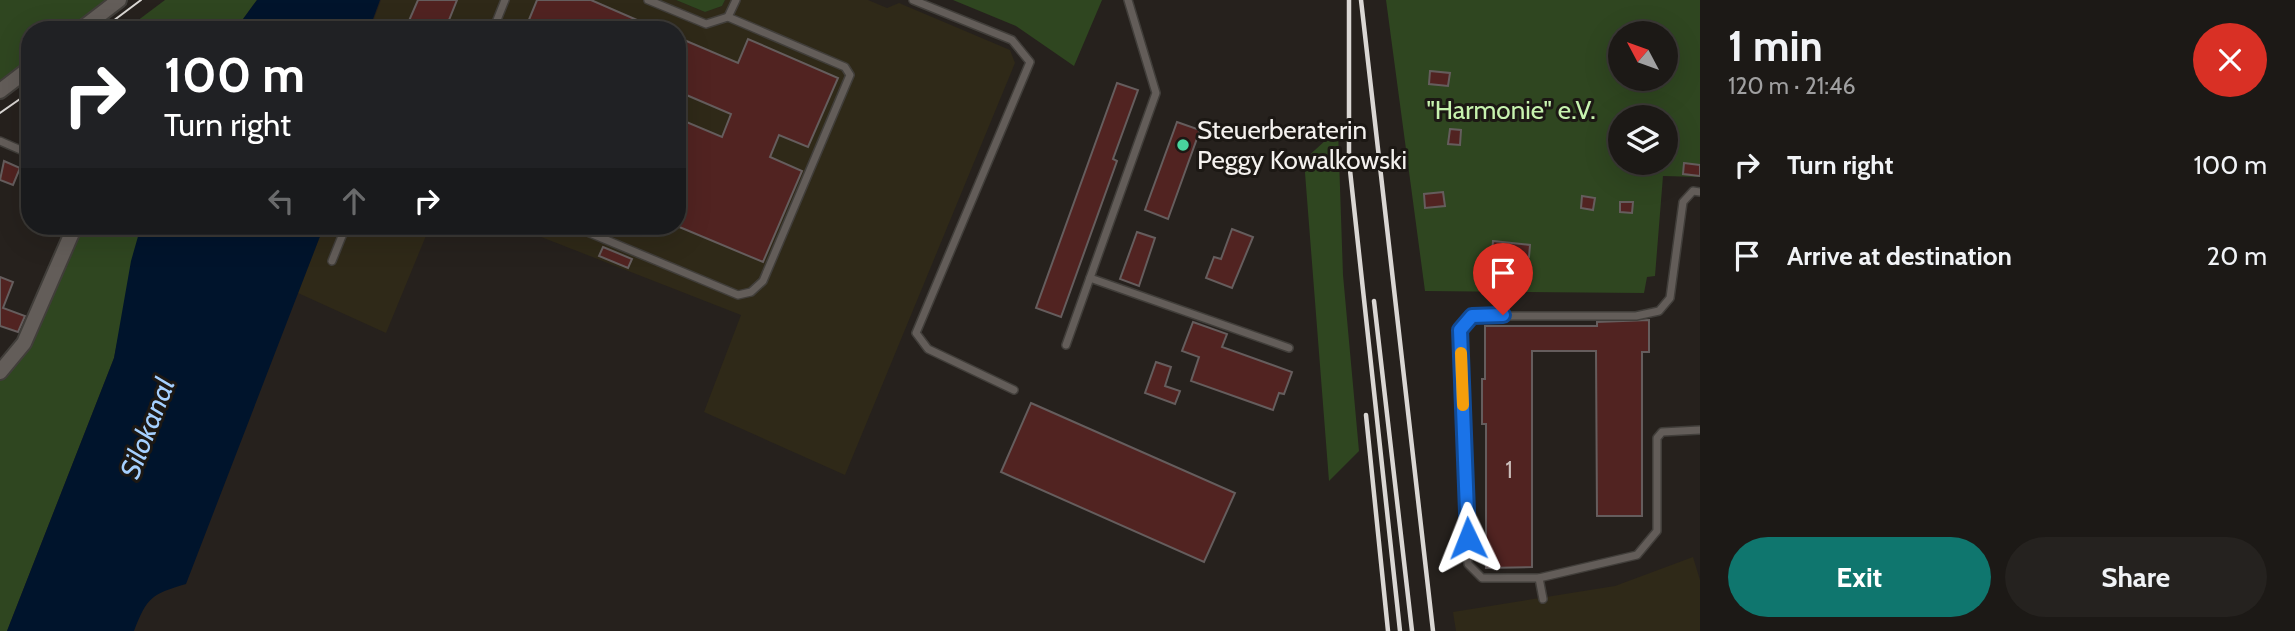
<!DOCTYPE html>
<meta charset="utf-8">
<style>
body{margin:0;font-family:Cabin,sans-serif;background:#25221f;color:#f1f3f6;height:100vh;display:flex;flex-direction:column;font-size:26px;white-space:nowrap}
*{box-sizing:border-box;margin:0}
p{font-size:23px;color:#a0a0a1}
.icon{flex:none;width:38px;height:38px;fill:none;stroke:currentColor;stroke-width:2;stroke-linecap:round;stroke-linejoin:round}
.map{position:relative;flex:1;overflow:hidden}
.drawer{display:flex;flex-direction:column;background:#1c1916;width:595px}
.drawer>*{flex:none}
.banner{position:absolute;left:21px;top:21px;width:665px;height:214px;border-radius:28px;box-shadow:0 7px 28px #0002,0 0 0 2px #3a3835;background:#202124;color:#fff;overflow:hidden}
.needle{width:46px;rotate:311deg}
.fabs{position:absolute;left:1608px;top:21px;display:grid;gap:14px}
.fabs a{display:grid;place-items:center;width:70px;height:70px;border-radius:50%;background:#1c1916;box-shadow:0 7px 28px #0002,0 0 0 2px #3a3835;font-size:35px}
.pin{position:absolute;display:grid;place-items:center;width:60px;height:60px;color:#fff;margin:-72px -30px;border-radius:50% 50% 50% 0;rotate:-45deg;box-shadow:0 0 7px #0007}
.pin .icon{rotate:45deg}
.me{position:absolute;width:77px;margin:-38px;rotate:358deg;stroke-linejoin:round;filter:drop-shadow(0 0 5px #0008)}
.turn{display:flex;align-items:center;gap:24px;height:147px;padding:0 28px;font-size:32px}
.turn .icon{width:91px;height:91px;stroke-width:2.5}
.turn b{display:block;font-size:49px;line-height:60px}
.lanes{display:flex;align-items:center;height:66px;padding:0 28px;background:#0003;justify-content:center;gap:35px;direction:ltr}
.lanes .off{opacity:.35}
.round{display:grid;place-items:center;flex:none;width:74px;height:74px;border-radius:37px;background:#25221f}
.headline{display:flex;align-items:center;justify-content:space-between;height:119px;padding:0 28px}
h1{font-size:42px;font-weight:800;line-height:52px}
.button{display:flex;gap:14px;margin-top:auto;padding:14px 28px}
.button a{flex:1;height:80px;border-radius:42px;background:#0f766e;color:#fff;font-size:28px;font-weight:800;line-height:80px;text-align:center}
.button a+a{background:#25221f;color:#f1f3f6}
ul{padding:0;list-style:none}
li{display:flex;align-items:center;gap:21px;height:91px;padding:0 28px}
li div{flex:1}
li b{display:block;font-size:26px}
li em{font-style:normal}
main{display:flex;flex:1;min-height:0}
.map>svg:first-child{display:block}
</style>
<main>
<div class="map">
<svg width="1700" height="631" viewBox="0 0 1700 631">
<rect width="100%" height="100%" fill="#26211d"/>
<!-- industrial -->
<g fill="#2f2918">
<path d="M 381,0 L 676,0 L 705,12 L 722,6 L 725,0 L 868,0 L 887,8 L 899,3 L 1010,50 L 1015,63 L 845,475 L 704,412 L 741,315 L 513,226 L 677,226 L 677,30 L 370,30 Z"/>
<path d="M 324,226 L 430,226 L 386,333 L 298,293 Z"/>
<path d="M 1693,557 L 1700,580 L 1700,631 L 1456,631 L 1453,612 L 1615,586 Z"/>
</g>
<!-- green -->
<g fill="#2f4620" fill-rule="evenodd">
<path d="M 0,0 L 108,0 L 68,30 L 30,30 L 30,59 L 0,81 Z"/>
<path d="M 165,0 L 257,0 L 235,30 L 125,30 Z"/>
<path d="M 676,0 L 725,0 L 722,6 L 705,12 Z"/>
<path d="M 953,0 L 1102,0 L 1074,66 L 1016,26 Z"/>
<path d="M 1386,0 L 1700,0 L 1700,177 L 1663,176 L 1655,276 L 1647,277 L 1644,293 L 1425,291 ZM 1620,33 L 1666,33 L 1666,79 L 1620,79 ZM 1620,117 L 1666,117 L 1666,163 L 1620,163 Z"/>
<path d="M 1338,129 L 1343,275 L 1359,451 L 1329,481 L 1304,160 Z"/>
<path d="M 82,226 L 141,226 L 114,358 L 7,631 L 0,631 L 0,381 L 30,344 Z"/>
</g>
<!-- water -->
<g fill="#00142c">
<path d="M 257,0 L 380,0 L 369,30 L 235,30 Z"/>
<path d="M 141,226 L 324,226 L 186,584 C 152,594 147,597 134,631 L 7,631 L 114,358 L 131,261 Z"/>
</g>
<!-- building -->
<g fill="#512321" stroke="#655d5d" stroke-width="2">
<path d="M 418,0 L 457,0 L 445,30 L 405,30 Z"/>
<path d="M 537,0 L 591,0 L 660,30 L 534,30 L 526,27 Z"/>
<path d="M 1643,21 L 1657,23 L 1656,33 L 1642,33 Z"/>
<path d="M 677,37 L 738,63 L 748,39 L 838,78 L 808,147 L 779,135 L 770,157 L 802,171 L 763,262 L 677,226 L 677,118 L 722,137 L 731,114 L 677,91 Z"/>
<path d="M 1430,71 L 1450,73 L 1448,86 L 1429,84 Z"/>
<path d="M 1117,83 L 1138,90 L 1113,159 L 1117,161 L 1061,317 L 1036,308 Z"/>
<path d="M 1177,122 L 1200,130 L 1168,219 L 1145,210 Z"/>
<path d="M 1450,129 L 1461,130 L 1460,145 L 1448,144 Z"/>
<path d="M 4,161 L 20,168 L 13,185 L 0,180 Z"/>
<path d="M 1684,163 L 1700,165 L 1700,176 L 1683,174 Z"/>
<path d="M 1443,192 L 1445,206 L 1425,208 L 1424,194 Z"/>
<path d="M 1582,196 L 1595,198 L 1593,210 L 1581,208 Z"/>
<path d="M 1620,202 L 1633,202 L 1632,213 L 1620,212 Z"/>
<path d="M 1232,229 L 1253,237 L 1232,288 L 1206,278 L 1214,257 L 1221,259 Z"/>
<path d="M 1137,232 L 1155,238 L 1139,286 L 1120,279 Z"/>
<path d="M 1493,241 L 1530,245 L 1529,257 L 1492,254 Z"/>
<path d="M 603,247 L 632,259 L 628,268 L 599,256 Z"/>
<path d="M 0,277 L 13,282 L 3,308 L 25,316 L 18,332 L 0,326 Z"/>
<path d="M 1649,320 L 1649,352 L 1642,352 L 1642,516 L 1597,516 L 1596,351 L 1532,351 L 1532,567 L 1486,568 L 1486,424 L 1482,424 L 1482,379 L 1485,379 L 1485,326 L 1597,326 L 1597,322 Z"/>
<path d="M 1193,322 L 1227,334 L 1222,347 L 1292,372 L 1284,394 L 1279,393 L 1273,410 L 1191,381 L 1199,357 L 1182,351 Z"/>
<path d="M 1156,362 L 1171,367 L 1165,386 L 1180,391 L 1175,404 L 1145,393 Z"/>
<path d="M 1031,403 L 1235,493 L 1204,562 L 1001,472 Z"/>
</g>
<g fill="none" stroke-linecap="round" stroke-linejoin="round">
<defs>
<g id="lane">
<path d="M 913,0 L 1012,40 L 1030,62 L 916,333 L 928,349 L 1014,390"/>
<path d="M 728,17 L 736,0"/>
<path d="M 493,30 L 505,0"/>
<path d="M 0,141 L 30,154"/>
<path d="M 573,226 L 738,295 L 751,292 L 763,281 L 850,75 L 845,67 L 728,17 L 706,24 L 648,0"/>
<path d="M 332,261 L 346,226"/>
<path d="M 1090,278 L 1289,348"/>
<path d="M 1066,345 L 1156,93 L 1128,0"/>
<path d="M 1539,578 L 1637,555 L 1657,531 L 1657,438 L 1662,432 L 1700,430"/>
<path d="M 1543,599 L 1539,578 L 1482,578 L 1468,564 L 1460,330 L 1472,316 L 1636,316 L 1659,311 L 1670,298 L 1683,202 L 1693,191 L 1700,192"/>
</g>
<g id="street">
<path d="M 80,30 L 119,0"/>
<path d="M 0,91 L 30,68"/>
<path d="M 0,372 L 24,343 L 75,226"/>
</g>
</defs>
<!-- lane casing -->
<use href="#lane" stroke="#413e3a" stroke-width="10"/>
<!-- street casing -->
<use href="#street" stroke="#413e3a" stroke-width="18"/>
<!-- lane -->
<use href="#lane" stroke="#635d59" stroke-width="7"/>
<!-- street -->
<use href="#street" stroke="#635d59" stroke-width="14"/>
<!-- tram -->
<g stroke="#dad7d4" stroke-width="2">
<path d="M 101,30 L 141,0"/>
<path d="M 0,113 L 30,92"/>
</g>
<!-- rail -->
<g stroke="#dad7d4" stroke-width="4.5">
<path d="M 1349,0 L 1349,161 L 1400,631"/>
<path d="M 1361,0 L 1433,631"/>
<path d="M 1374,301 L 1412,631"/>
<path d="M 1366,415 L 1388,631"/>
</g>
</g>
<g fill="none" stroke-linecap="round" stroke-linejoin="round">
<defs>
<path id="route" d="M 1468,538 L 1460,330 L 1472,316 L 1503,315"/>
</defs>
<!-- route casing -->
<use href="#route" stroke="#114b97" stroke-width="18"/>
<!-- route -->
<use href="#route" stroke="#1a73e8" stroke-width="12"/>
<!-- slow -->
<path stroke="#f59e0b" stroke-width="12" d="M 1461,353 L 1463,405"/>
</g>
<!-- markers -->
<circle fill="#48d49d" stroke="#1c1814" stroke-width="2.5" cx="1183" cy="145" r="7"/>
<g text-anchor="middle" stroke-width="6" stroke-linejoin="round" paint-order="stroke">
<!-- number labels -->
<g font-size="23" fill="#cbbebb">
<text x="1509" y="478">1</text>
</g>
<!-- park labels -->
<g font-size="26" fill="#c7f3af" stroke="#1c1814">
<text x="1511" y="119">"Harmonie" e.V.</text>
</g>
<!-- poi labels -->
<g font-size="26" fill="#f4f1ee" stroke="#1c1814" text-anchor="start">
<text x="1197" y="139">Steuerberaterin<tspan x="1197" dy="30">Peggy Kowalkowski</tspan></text>
</g>
<!-- water labels -->
<g font-size="28" font-style="italic" fill="#a5d0ff" stroke="#1c1814">
<text transform="translate(147 428) rotate(-69)" y="10">Silokanal</text>
</g>
</g>
</svg>
<div class="fabs">
<a><svg class="needle" viewBox="-14 -14 28 28"><path d="M0-13l5 13h-10z" fill="#e53935"/><path d="M0 13l5-13h-10z" fill="#a0a0a1"/></svg></a>
<a><svg class="icon" aria-label="layers" viewBox="0 0 24 24"><path d="M12 4l9 5-9 5-9-5zM3 14l9 5 9-5"/></svg></a>
</div>
<div class="pin" style="left:1503px;top:315px;background:#d93025"><svg class="icon" aria-label="arrive" viewBox="0 0 24 24"><path d="M6 21V4h12l-3 4 3 4H6"/></svg></div>
<svg class="me" style="left:1468px;top:538px" viewBox="-20 -20 40 40"><path d="M0-17L14 15 0 8-14 15z" fill="#1a73e8" stroke="#fff" stroke-width="4"/></svg>
<div class="banner">
<div class="turn"><svg class="icon" aria-label="right" viewBox="0 0 24 24"><path d="M7 20v-9h11M14 6l5 5-5 5"/></svg><div><b>100 m</b>Turn right</div></div>
<div class="lanes"><svg class="icon off" aria-label="left" viewBox="0 0 24 24"><path d="M17 20v-9H6M10 6l-5 5 5 5"/></svg><svg class="icon off" aria-label="ahead" viewBox="0 0 24 24"><path d="M12 20V5M6 11l6-6 6 6"/></svg><svg class="icon" aria-label="right" viewBox="0 0 24 24"><path d="M7 20v-9h11M14 6l5 5-5 5"/></svg></div>
</div>
</div>
<section class="drawer">
<div class="headline"><div><h1>1 min</h1><p>120 m · 21:46</p></div><a class="round" style="background:#d93025;color:#fff"><svg class="icon" aria-label="close" viewBox="0 0 24 24"><path d="M6 6l12 12M18 6L6 18"/></svg></a></div>
<ul>
<li><svg class="icon" aria-label="right" viewBox="0 0 24 24"><path d="M7 20v-9h11M14 6l5 5-5 5"/></svg><div><b>Turn right</b></div><em>100 m</em></li>
<li><svg class="icon" aria-label="arrive" viewBox="0 0 24 24"><path d="M6 21V4h12l-3 4 3 4H6"/></svg><div><b>Arrive at destination</b></div><em>20 m</em></li>
</ul>
<div class="button"><a>Exit</a><a>Share</a></div>
</section>
</main>
